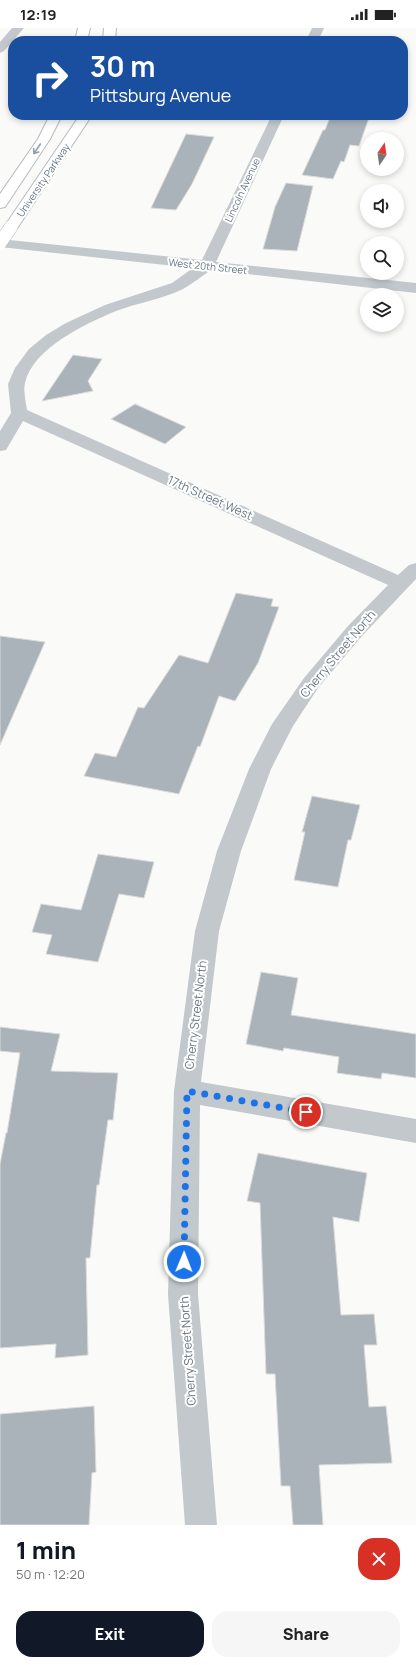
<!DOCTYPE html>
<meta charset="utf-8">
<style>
body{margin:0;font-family:Manrope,sans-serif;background:#f6f6f6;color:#222;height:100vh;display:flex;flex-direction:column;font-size:15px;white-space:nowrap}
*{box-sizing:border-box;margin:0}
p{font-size:13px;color:#767676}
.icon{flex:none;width:22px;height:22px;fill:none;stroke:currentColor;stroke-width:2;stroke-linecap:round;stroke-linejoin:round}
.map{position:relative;height:1497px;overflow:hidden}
.side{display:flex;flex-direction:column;background:#fff;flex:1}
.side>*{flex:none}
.hud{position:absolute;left:8px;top:8px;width:400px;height:84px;border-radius:16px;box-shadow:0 2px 6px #0003;background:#1a4fa0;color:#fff;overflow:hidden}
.needle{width:26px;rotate:13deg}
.fabs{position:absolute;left:360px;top:104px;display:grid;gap:8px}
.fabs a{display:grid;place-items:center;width:44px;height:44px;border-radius:50%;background:#fff;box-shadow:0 2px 6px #0003;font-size:20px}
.pin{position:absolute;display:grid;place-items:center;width:34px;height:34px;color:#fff;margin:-17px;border:2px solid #fff;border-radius:50%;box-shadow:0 1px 4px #0007}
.me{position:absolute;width:44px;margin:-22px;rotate:1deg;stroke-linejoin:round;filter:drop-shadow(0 0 3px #0008)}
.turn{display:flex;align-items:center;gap:14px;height:84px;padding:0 16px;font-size:18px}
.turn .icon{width:52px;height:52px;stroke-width:2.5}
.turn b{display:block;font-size:28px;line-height:34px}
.round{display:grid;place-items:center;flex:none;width:42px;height:42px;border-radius:16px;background:#f6f6f6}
.overview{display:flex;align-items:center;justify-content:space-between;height:68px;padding:0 16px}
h1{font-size:24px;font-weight:800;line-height:30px;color:#111827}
.primary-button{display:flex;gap:8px;margin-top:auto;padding:8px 16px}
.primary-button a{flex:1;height:46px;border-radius:16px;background:#111827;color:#fff;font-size:16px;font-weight:800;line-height:46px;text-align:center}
.primary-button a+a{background:#f6f6f6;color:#222}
.status{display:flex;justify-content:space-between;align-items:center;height:28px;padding:0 20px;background:#fff;direction:ltr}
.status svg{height:11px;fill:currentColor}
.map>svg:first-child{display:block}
</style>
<div class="status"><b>12:19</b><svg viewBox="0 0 49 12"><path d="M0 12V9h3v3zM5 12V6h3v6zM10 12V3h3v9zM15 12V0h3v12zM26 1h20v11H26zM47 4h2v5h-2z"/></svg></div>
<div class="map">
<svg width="416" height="1497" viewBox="0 0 416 1497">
<rect width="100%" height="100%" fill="#fafaf8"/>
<!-- building -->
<g fill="#aab3b9" stroke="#dcdcda">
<path d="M 331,87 L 370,87 L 359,118 L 350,117 L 344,134 L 341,133 L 333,151 L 302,147 L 323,102 L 325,102 Z"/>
<path d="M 186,106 L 214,109 L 192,156 L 176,182 L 151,180 Z"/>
<path d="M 286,155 L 313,158 L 297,223 L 263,221 L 275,179 Z"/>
<path d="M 73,327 L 102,331 L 88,353 L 93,363 L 42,373 Z"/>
<path d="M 135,376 L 186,399 L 165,416 L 111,391 Z"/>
<path d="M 236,565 L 273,571 L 271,578 L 279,579 L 258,635 L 235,673 L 219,668 L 200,719 L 198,718 L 179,766 L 84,748 L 95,725 L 116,729 L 138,679 L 144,680 L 179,627 L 208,635 Z"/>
<path d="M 0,608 L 45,614 L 0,717 Z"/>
<path d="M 312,768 L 360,777 L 351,812 L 348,812 L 338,859 L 294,852 L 305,804 L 302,804 Z"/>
<path d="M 98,826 L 154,834 L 144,870 L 119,866 L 98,934 L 46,926 L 52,907 L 32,904 L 41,876 L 81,882 Z"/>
<path d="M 261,944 L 298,950 L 291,987 L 416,1006 L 416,1050 L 382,1045 L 381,1051 L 337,1045 L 339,1029 L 284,1020 L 283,1023 L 246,1016 Z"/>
<path d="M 0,999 L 60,1006 L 51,1043 L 118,1045 L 113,1092 L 108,1092 L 99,1157 L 97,1157 L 90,1230 L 86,1230 L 88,1327 L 55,1330 L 56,1316 L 0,1320 L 0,1136 L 6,1105 L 7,1105 L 20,1025 L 0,1023 Z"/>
<path d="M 258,1125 L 367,1145 L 359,1194 L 333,1189 L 341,1287 L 374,1286 L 377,1317 L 364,1317 L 369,1379 L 386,1378 L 392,1435 L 319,1437 L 323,1497 L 293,1497 L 290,1458 L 281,1458 L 275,1346 L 266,1346 L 260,1175 L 247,1173 Z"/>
<path d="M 94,1378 L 96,1444 L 92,1445 L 89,1497 L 0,1497 L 0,1386 Z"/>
</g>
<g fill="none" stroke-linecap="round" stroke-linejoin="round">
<defs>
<g id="primary">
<path d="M 78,0 L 90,0 L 87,13 L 75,13 Z"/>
<path d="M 104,0 L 116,0 L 115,13 L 103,13 Z"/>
<path d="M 50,87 L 62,87 L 50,111 L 5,179 L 0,180 L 0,166 L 38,111 Z"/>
<path d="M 80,87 L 92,87 L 16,202 L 11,203 L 6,202 L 4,199 Z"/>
</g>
</defs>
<!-- primary casing -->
<use href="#primary" stroke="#b5babe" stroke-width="2"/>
<!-- street -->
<g fill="#c3c8cc" fill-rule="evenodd">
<path d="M 12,0 L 24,0 L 4,23 L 0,25 L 0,14 Z"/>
<path d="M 312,0 L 324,0 L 318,13 L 306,13 Z"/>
<path d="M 272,87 L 284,87 L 216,234 L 416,255 L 416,265 L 211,242 C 202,248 192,256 183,261 C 163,271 137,275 116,283 C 85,296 33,320 25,355 C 23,363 26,374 27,382 L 398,547 L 409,537 L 416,535 L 416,551 L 362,608 L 318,660 L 293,698 L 271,741 L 241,823 L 219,903 L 201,1054 L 416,1091 L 416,1115 L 200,1077 L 198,1266 L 217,1497 L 185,1497 L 168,1266 L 174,1063 L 195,903 L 217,823 L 249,741 L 272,696 L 304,650 L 348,598 L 388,557 L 23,393 L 6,422 L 0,423 L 0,403 L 11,385 L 8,356 L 15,340 L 29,321 L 46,307 L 66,295 L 105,277 L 172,255 L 193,240 L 0,219 L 0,211 L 202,232 Z"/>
</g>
<!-- primary -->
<use href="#primary" fill="#fff" fill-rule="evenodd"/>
<defs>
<path id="primary-bridge" d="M 0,215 L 11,199"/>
</defs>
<!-- primary-bridge casing -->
<use href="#primary-bridge" stroke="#b5babe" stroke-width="14" stroke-linecap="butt"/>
<!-- primary-bridge -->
<use href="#primary-bridge" stroke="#fff" stroke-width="13"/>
</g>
<!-- one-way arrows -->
<defs><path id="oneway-shaft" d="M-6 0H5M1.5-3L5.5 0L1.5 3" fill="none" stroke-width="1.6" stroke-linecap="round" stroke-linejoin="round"/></defs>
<use stroke="#939fa8" href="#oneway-shaft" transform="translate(37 121) rotate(124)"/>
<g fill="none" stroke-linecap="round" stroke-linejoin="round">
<!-- route -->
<path stroke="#1a73e8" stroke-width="7" stroke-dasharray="0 12.6" d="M 184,1234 L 187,1063 L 306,1084"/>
</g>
<g text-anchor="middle" stroke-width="4" stroke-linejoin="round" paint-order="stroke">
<!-- far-street labels -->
<g font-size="10" fill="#657683" stroke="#fff">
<text transform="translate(43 152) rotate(-56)" y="4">University Parkway</text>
<text transform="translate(242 162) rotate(-65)" y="4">Lincoln Avenue</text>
<text transform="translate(208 238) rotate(6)" y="4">West 20th Street</text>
</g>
<!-- street labels -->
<g font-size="12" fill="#657683" stroke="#fff">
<text transform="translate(210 470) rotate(24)" y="4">17th Street West</text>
<text transform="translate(338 626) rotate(-50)" y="4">Cherry Street North</text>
<text transform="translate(196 987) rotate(-83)" y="4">Cherry Street North</text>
<text transform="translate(188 1323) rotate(-94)" y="4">Cherry Street North</text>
</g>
</g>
</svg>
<div class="fabs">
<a><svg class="needle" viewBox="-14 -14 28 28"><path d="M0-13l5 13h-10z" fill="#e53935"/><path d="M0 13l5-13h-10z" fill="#767676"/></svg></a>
<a><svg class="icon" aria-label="sound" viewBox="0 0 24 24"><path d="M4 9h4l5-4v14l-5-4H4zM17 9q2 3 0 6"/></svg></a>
<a><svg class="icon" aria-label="search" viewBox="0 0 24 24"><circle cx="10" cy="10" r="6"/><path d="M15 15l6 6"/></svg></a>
<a><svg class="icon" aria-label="layers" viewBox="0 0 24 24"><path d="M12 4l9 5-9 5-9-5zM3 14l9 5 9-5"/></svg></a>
</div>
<div class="pin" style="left:306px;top:1084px;background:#d93025"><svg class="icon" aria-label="arrive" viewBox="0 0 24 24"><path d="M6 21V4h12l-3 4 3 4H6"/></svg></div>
<svg class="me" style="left:184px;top:1234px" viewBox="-20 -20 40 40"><circle r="17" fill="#1a73e8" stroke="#fff" stroke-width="3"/><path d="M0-11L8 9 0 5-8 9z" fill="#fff"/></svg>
<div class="hud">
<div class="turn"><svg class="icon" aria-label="right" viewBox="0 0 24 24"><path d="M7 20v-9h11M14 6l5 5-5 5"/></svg><div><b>30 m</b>Pittsburg Avenue</div></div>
</div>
</div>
<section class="side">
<div class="overview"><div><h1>1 min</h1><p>50 m · 12:20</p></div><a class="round" style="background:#d93025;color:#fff"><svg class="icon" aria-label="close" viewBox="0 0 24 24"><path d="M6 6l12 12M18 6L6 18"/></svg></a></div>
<div class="primary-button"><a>Exit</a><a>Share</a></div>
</section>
